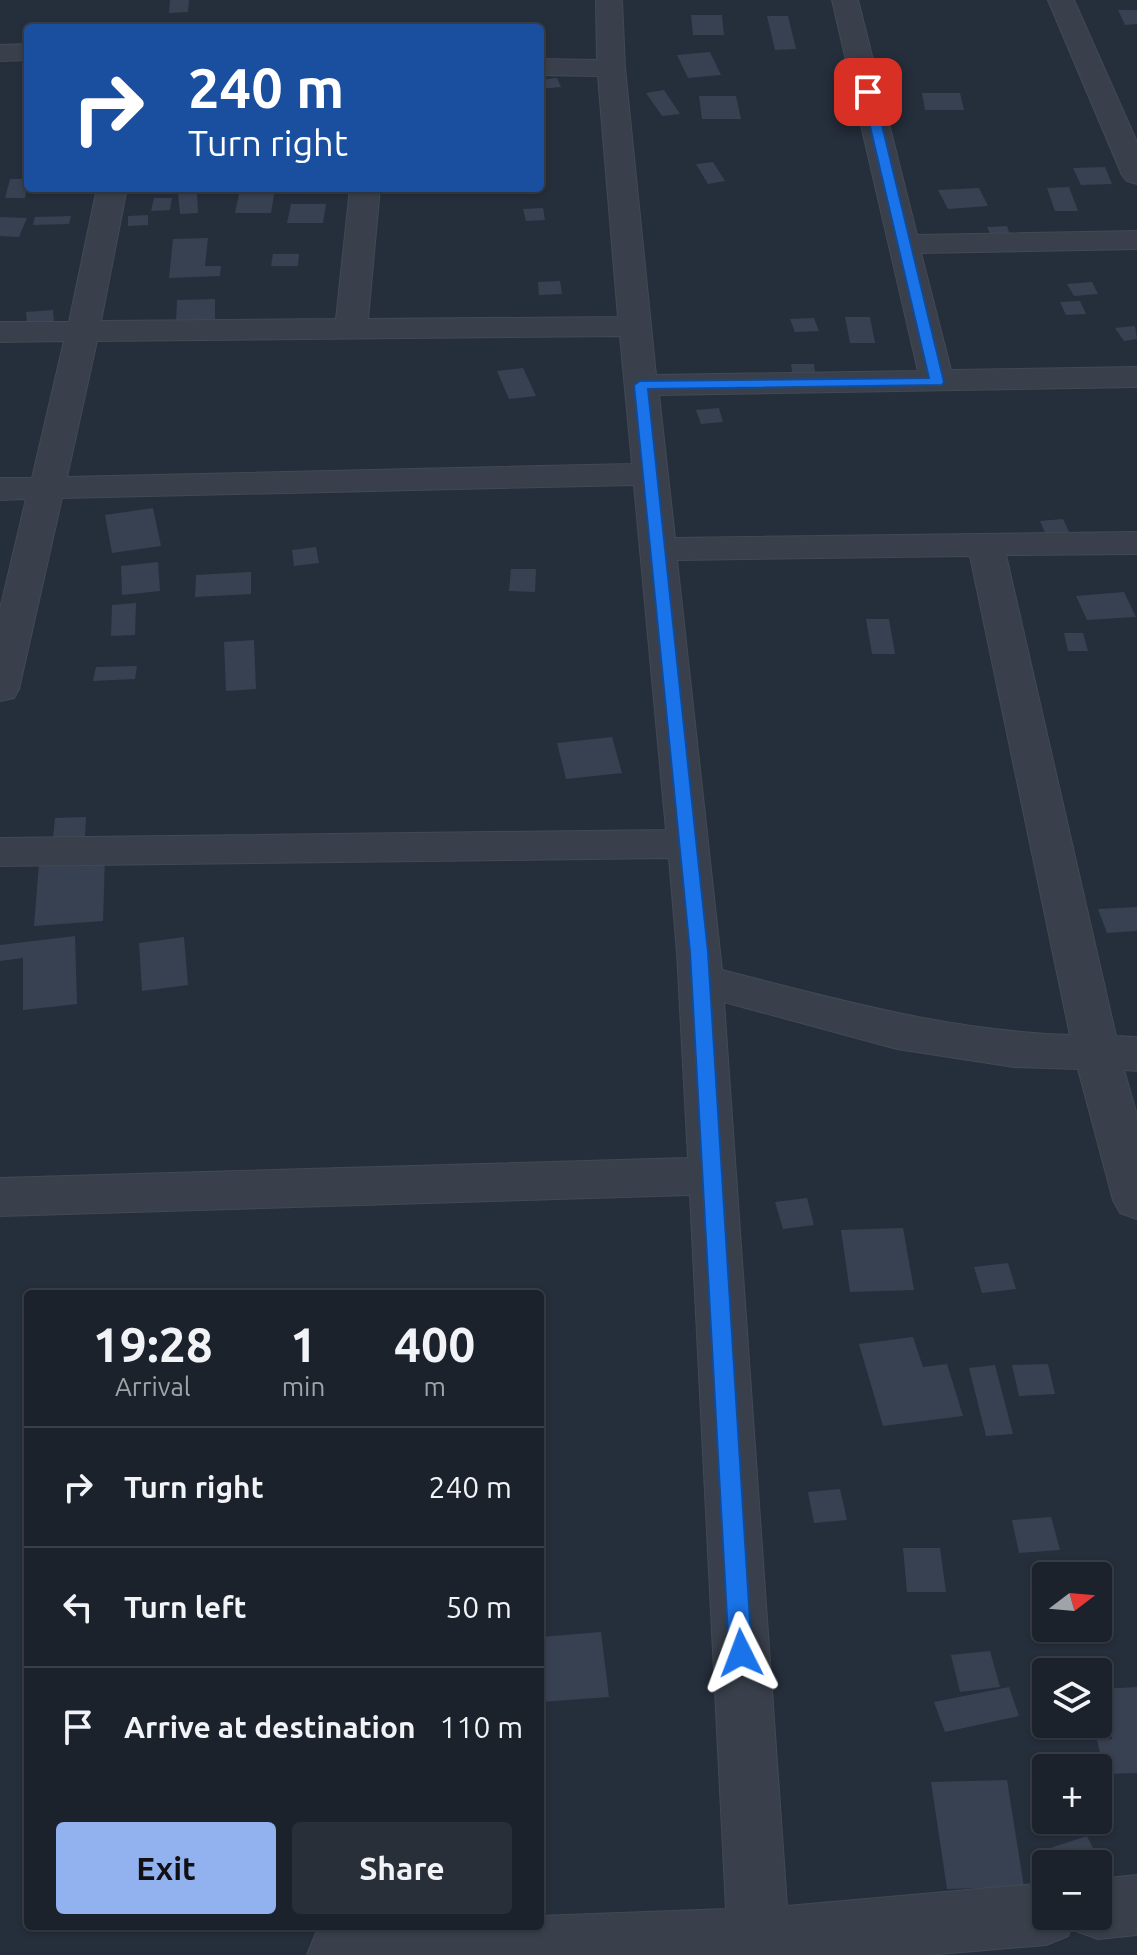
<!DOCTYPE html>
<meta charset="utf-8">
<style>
body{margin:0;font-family:Ubuntu,sans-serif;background:#292f38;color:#f1f3f6;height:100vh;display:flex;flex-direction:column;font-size:30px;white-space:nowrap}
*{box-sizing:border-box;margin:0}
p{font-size:26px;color:#a0a4a9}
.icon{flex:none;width:44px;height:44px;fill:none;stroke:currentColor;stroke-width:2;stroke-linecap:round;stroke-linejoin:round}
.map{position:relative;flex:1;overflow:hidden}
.details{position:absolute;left:24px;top:1290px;width:520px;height:640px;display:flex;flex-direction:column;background:#1c222c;border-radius:8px;box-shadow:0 2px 6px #0004,0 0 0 2px #3a3f48}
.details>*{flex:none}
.top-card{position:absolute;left:24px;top:24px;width:520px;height:168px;border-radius:8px;box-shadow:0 2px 6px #0004,0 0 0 2px #3a3f48;background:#1a4fa0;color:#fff;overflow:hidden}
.needle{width:52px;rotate:74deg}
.controls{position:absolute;left:1032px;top:1562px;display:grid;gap:16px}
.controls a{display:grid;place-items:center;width:80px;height:80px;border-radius:8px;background:#1c222c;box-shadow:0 2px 6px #0004,0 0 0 2px #3a3f48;font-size:40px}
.pin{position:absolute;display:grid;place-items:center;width:68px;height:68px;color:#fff;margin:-34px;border-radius:16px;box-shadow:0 4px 12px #0006}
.me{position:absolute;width:88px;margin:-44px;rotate:357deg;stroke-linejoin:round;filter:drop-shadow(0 0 6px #0008)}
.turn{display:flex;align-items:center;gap:28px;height:168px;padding:0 32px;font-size:36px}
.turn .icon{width:104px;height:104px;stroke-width:2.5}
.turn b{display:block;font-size:56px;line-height:68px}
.eta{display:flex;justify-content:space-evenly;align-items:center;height:136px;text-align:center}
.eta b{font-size:48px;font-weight:700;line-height:56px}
.action{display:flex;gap:16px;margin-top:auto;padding:16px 32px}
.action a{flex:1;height:92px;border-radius:8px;background:#91b1ef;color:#111;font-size:32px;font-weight:700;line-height:92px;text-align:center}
.action a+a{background:#292f38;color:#f1f3f6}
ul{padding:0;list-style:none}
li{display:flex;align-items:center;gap:24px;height:120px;padding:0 32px;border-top:2px solid #3a3f48}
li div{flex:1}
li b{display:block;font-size:30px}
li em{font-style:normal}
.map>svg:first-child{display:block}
</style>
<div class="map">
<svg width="1137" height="1955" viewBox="0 0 1137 1955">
<rect width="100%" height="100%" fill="#252e3b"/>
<!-- building -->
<g fill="#384152">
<path d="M 170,0 L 189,0 L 188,12 L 169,13 Z"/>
<path d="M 1118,10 L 1137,10 L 1137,24 L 1125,25 Z"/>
<path d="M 691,15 L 722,15 L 724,35 L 693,35 Z"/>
<path d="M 767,16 L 788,16 L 796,49 L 775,50 Z"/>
<path d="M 710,52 L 721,75 L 688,78 L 677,55 Z"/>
<path d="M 557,78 L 561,87 L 540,89 L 540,80 Z"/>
<path d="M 664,90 L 680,114 L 662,116 L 646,93 Z"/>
<path d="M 922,93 L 960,93 L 964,110 L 925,110 Z"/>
<path d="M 699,96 L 736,96 L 741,119 L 702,119 Z"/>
<path d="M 713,162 L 725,181 L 708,184 L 696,164 Z"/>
<path d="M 1105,167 L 1112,184 L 1081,185 L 1073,168 Z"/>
<path d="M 10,179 L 28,179 L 25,198 L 5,198 Z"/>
<path d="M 1069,187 L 1078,211 L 1055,211 L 1047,188 Z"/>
<path d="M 979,188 L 988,206 L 948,209 L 938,190 Z"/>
<path d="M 240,189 L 275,189 L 271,213 L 235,213 Z"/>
<path d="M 197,193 L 198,213 L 180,214 L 178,194 Z"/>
<path d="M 154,198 L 172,198 L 170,210 L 151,211 Z"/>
<path d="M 291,204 L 326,204 L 323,223 L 287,223 Z"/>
<path d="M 543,208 L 545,220 L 526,221 L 523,209 Z"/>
<path d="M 148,215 L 148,225 L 128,226 L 128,216 Z"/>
<path d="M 71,216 L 69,224 L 33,225 L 35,217 Z"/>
<path d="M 0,217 L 27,218 L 19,237 L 0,236 Z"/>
<path d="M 1007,226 L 1011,237 L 992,238 L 987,227 Z"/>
<path d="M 208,238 L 205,266 L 221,266 L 220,276 L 169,278 L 173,239 Z"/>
<path d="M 273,254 L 299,254 L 298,266 L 271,266 Z"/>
<path d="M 560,281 L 562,294 L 539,295 L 538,282 Z"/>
<path d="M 1092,282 L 1098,294 L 1074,296 L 1067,284 Z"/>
<path d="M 215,299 L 215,321 L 176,323 L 177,300 Z"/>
<path d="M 1080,301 L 1086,314 L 1066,315 L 1060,302 Z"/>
<path d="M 53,310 L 54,322 L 27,324 L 26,312 Z"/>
<path d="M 845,317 L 870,317 L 875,343 L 850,343 Z"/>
<path d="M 814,318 L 819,331 L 795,332 L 790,319 Z"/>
<path d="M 1135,326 L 1137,339 L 1124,341 L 1115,328 Z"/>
<path d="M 791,364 L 814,364 L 816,379 L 793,379 Z"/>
<path d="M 523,368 L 536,396 L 509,399 L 497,371 Z"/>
<path d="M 719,408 L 723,422 L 701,424 L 696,410 Z"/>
<path d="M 153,508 L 161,546 L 112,553 L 105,515 Z"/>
<path d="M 1063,519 L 1072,538 L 1048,540 L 1040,521 Z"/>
<path d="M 316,547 L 319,563 L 294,566 L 292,550 Z"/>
<path d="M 158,562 L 160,591 L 122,595 L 121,566 Z"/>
<path d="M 511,569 L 536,569 L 535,592 L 509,591 Z"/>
<path d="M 251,572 L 251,594 L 195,597 L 196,575 Z"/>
<path d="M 1124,592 L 1136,617 L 1087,620 L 1076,596 Z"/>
<path d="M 136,603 L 135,635 L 111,636 L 112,605 Z"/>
<path d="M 866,619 L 889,619 L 895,654 L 872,654 Z"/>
<path d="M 1064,633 L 1083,633 L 1088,651 L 1068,651 Z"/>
<path d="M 254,640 L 256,689 L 226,691 L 224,642 Z"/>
<path d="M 137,666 L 135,679 L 93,681 L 96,667 Z"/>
<path d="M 612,737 L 622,773 L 566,779 L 557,743 Z"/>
<path d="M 86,817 L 85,837 L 53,839 L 55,818 Z"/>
<path d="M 105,857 L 103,921 L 34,926 L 39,863 Z"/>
<path d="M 1137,907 L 1137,931 L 1107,933 L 1098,909 Z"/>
<path d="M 75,936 L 77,1004 L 23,1010 L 23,958 L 0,961 L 0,945 Z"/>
<path d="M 184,937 L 188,985 L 142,991 L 139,943 Z"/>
<path d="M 807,1198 L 814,1225 L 783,1229 L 775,1202 Z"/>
<path d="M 903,1228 L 914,1290 L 850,1292 L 841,1230 Z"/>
<path d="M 1008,1263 L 1016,1289 L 982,1293 L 974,1267 Z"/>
<path d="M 913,1337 L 923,1367 L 947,1364 L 963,1416 L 883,1426 L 859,1344 Z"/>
<path d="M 1048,1364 L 1055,1394 L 1019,1396 L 1012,1365 Z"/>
<path d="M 995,1365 L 1013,1434 L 986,1436 L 969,1368 Z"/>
<path d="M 840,1489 L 847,1520 L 814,1523 L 808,1492 Z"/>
<path d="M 1051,1517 L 1060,1550 L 1019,1553 L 1012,1520 Z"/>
<path d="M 903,1548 L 940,1548 L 946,1592 L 907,1592 Z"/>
<path d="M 601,1632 L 609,1697 L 540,1702 L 540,1637 Z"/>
<path d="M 990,1651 L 1000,1687 L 960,1692 L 951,1655 Z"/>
<path d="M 1009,1687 L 1019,1716 L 945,1732 L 934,1702 Z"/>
<path d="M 1137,1687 L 1137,1773 L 1105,1774 L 1097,1740 L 1112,1739 L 1100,1689 Z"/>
<path d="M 1007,1780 L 1024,1887 L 947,1889 L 931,1782 Z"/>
<path d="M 1087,1836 L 1105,1873 L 1098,1876 L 1098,1864 L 1046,1864 L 1046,1877 L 1035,1853 Z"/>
</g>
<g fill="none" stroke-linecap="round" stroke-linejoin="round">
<defs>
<g id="street">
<path d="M 596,0 L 622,0 L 625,68 L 656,375 L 918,371 L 832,0 L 858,0 L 917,235 L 1137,231 L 1137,249 L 921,253 L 951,370 L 1137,367 L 1137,387 L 659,395 L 675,538 L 1137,532 L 1137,554 L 1006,555 L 1116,1036 L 1137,1037 L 1137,1071 L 1124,1070 L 1137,1115 L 1137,1219 L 1120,1213 L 1113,1200 L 1078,1069 L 1014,1067 L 897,1049 L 724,1002 L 787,1906 L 1046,1883 L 1046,1916 L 1098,1916 L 1098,1879 L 1137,1875 L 1137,1935 L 1098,1939 L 1076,1931 L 1073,1922 L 1068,1936 L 1046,1945 L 927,1955 L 307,1955 L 316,1933 L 333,1926 L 540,1926 L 540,1916 L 726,1909 L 690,1195 L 0,1216 L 0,1178 L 688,1158 L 677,952 L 669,858 L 0,866 L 0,838 L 666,830 L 634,485 L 62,498 L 19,689 L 14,698 L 0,701 L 0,609 L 26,499 L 0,500 L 0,478 L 32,478 L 64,341 L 0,342 L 0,322 L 69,322 L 97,188 L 127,188 L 101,321 L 336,319 L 350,188 L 380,188 L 368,319 L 618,317 L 598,76 L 540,75 L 540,59 L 597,60 ZM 620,336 L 632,464 L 67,477 L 97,341 ZM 970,556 L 1070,1035 C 949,1031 839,1000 722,970 L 677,560 Z"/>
<path d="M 1048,0 L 1074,0 L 1137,142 L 1137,184 L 1127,181 L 1122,175 Z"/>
<path d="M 28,44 L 28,60 L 0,61 L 0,45 Z"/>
</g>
</defs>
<!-- street casing -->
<use href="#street" stroke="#424954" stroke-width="2"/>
<!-- street -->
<use href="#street" fill="#39404b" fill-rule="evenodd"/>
</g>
<!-- route -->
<path fill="#1a73e8" stroke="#114b97" stroke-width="2" d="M 868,88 L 874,92 L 944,382 L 942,385 L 648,389 L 708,952 L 752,1653 L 749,1661 L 741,1664 L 732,1661 L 729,1653 L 690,952 L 634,385 L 640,381 L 929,378 L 862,92 Z"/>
</svg>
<div class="controls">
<a><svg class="needle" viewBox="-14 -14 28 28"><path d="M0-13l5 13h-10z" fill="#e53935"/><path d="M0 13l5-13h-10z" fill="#a0a4a9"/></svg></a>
<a><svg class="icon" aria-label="layers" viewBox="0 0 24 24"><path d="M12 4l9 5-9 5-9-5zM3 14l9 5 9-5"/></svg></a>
<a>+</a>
<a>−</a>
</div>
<div class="pin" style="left:868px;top:92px;background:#d93025"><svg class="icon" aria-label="arrive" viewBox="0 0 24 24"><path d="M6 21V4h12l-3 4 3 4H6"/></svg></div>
<svg class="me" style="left:741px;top:1653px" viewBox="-20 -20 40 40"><path d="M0-17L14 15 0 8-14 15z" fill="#1a73e8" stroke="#fff" stroke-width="4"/></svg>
<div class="top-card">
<div class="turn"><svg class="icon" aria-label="right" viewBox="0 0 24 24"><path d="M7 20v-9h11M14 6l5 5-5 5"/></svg><div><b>240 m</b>Turn right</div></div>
</div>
<section class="details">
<div class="eta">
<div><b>19:28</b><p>Arrival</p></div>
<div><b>1</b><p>min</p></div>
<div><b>400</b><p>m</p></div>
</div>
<ul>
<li><svg class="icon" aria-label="right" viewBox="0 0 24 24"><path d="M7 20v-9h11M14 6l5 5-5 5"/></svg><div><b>Turn right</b></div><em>240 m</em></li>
<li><svg class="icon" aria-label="left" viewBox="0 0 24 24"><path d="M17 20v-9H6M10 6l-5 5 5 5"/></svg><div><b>Turn left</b></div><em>50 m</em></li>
<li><svg class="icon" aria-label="arrive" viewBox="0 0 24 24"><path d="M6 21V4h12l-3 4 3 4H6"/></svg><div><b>Arrive at destination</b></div><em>110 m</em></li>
</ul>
<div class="action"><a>Exit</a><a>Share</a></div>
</section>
</div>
